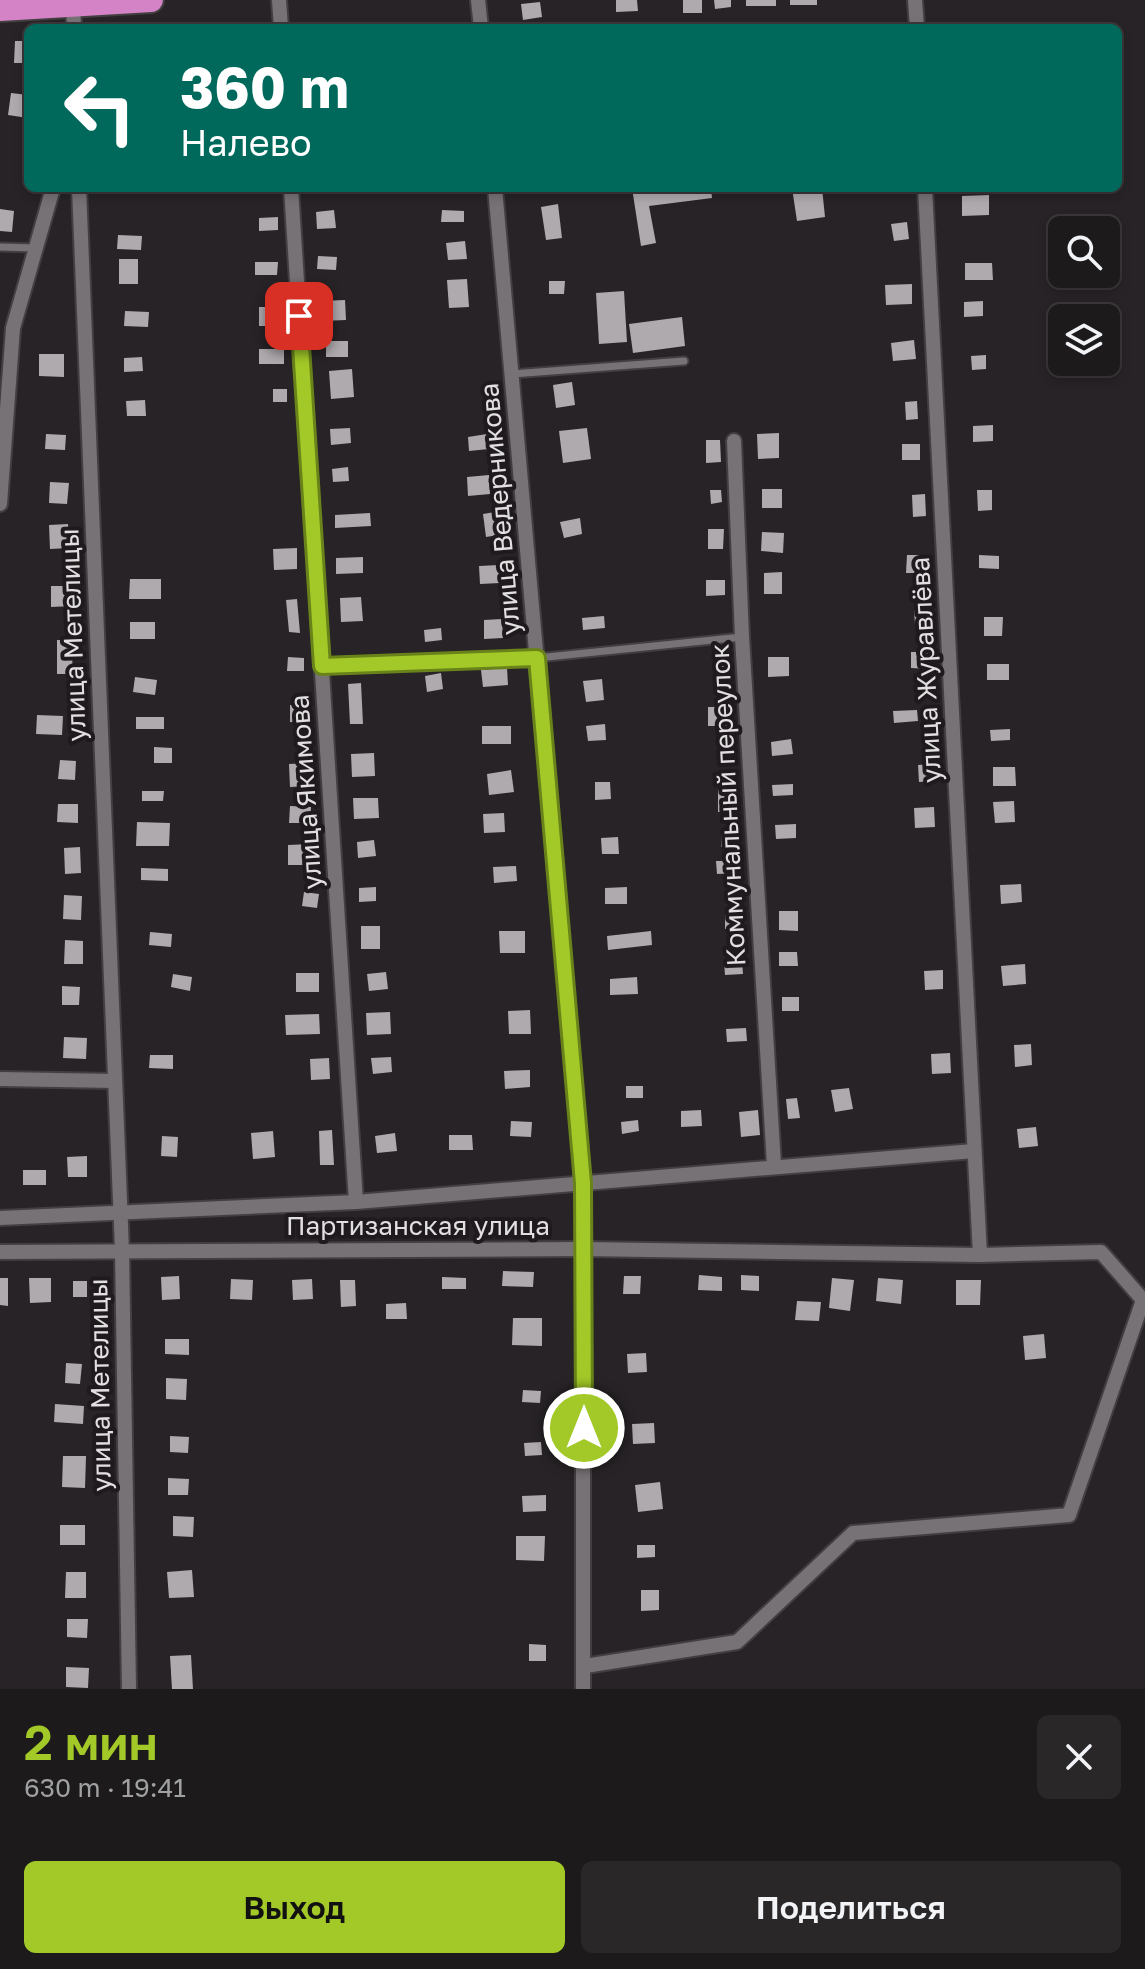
<!DOCTYPE html>
<html lang="ru">
<meta charset="utf-8">
<style>
body{margin:0;font-family:"Golos Text",sans-serif;background:#2a2729;color:#f1f3f6;height:100vh;display:flex;flex-direction:column;font-size:30px;white-space:nowrap}
*{box-sizing:border-box;margin:0}
p{font-size:26px;color:#a0a1a3}
.icon{flex:none;width:44px;height:44px;fill:none;stroke:currentColor;stroke-width:2;stroke-linecap:round;stroke-linejoin:round}
.map{position:relative;height:1689px;overflow:hidden}
.details{display:flex;flex-direction:column;background:#1d1a1c;flex:1}
.details>*{flex:none}
.guide{position:absolute;left:24px;top:24px;width:1098px;height:168px;border-radius:12px;box-shadow:0 4px 12px #0003,0 0 0 2px #3b383b;background:#00695c;color:#fff;overflow:hidden}
.tools{position:absolute;left:1048px;top:216px;display:grid;gap:16px}
.tools a{display:grid;place-items:center;width:72px;height:72px;border-radius:12px;background:#1d1a1c;box-shadow:0 4px 12px #0003,0 0 0 2px #3b383b;font-size:40px}
.pin{position:absolute;display:grid;place-items:center;width:68px;height:68px;color:#fff;margin:-34px;border-radius:16px;box-shadow:0 4px 12px #0006}
.me{position:absolute;width:88px;margin:-44px;rotate:0deg;stroke-linejoin:round;filter:drop-shadow(0 0 6px #0008)}
.turn{display:flex;align-items:center;gap:28px;height:168px;padding:0 24px;font-size:36px}
.turn .icon{width:104px;height:104px;stroke-width:2.5}
.turn b{display:block;font-size:56px;line-height:68px}
.round{display:grid;place-items:center;flex:none;width:84px;height:84px;border-radius:12px;background:#2a2729}
.headline{display:flex;align-items:center;justify-content:space-between;height:136px;padding:0 24px}
h1{font-size:48px;font-weight:600;line-height:60px;color:#a2c928}
.primary-button{display:flex;gap:16px;margin-top:auto;padding:16px 24px}
.primary-button a{flex:1;height:92px;border-radius:12px;background:#a2c928;color:#111;font-size:32px;font-weight:600;line-height:92px;text-align:center}
.primary-button a+a{background:#2a2729;color:#f1f3f6}
.map>svg:first-child{display:block}
</style>
<div class="map">
<svg width="1145" height="1689" viewBox="0 0 1145 1689">
<rect width="100%" height="100%" fill="#272326"/>
<!-- building -->
<g fill="#afaaae">
<path d="M 616,0 L 637,0 L 638,11 L 616,12 Z"/>
<rect x="683" y="0" width="19" height="13"/>
<path d="M 714,0 L 731,0 L 731,7 L 715,9 Z"/>
<rect x="746" y="0" width="30" height="6"/>
<rect x="790" y="0" width="27" height="5"/>
<path d="M 540,2 L 542,17 L 523,20 L 521,4 Z"/>
<path d="M 15,41 L 28,41 L 28,63 L 14,63 Z"/>
<path d="M 11,93 L 28,95 L 28,118 L 8,115 Z"/>
<path d="M 123,188 L 153,188 L 153,193 L 123,192 Z"/>
<path d="M 632,188 L 711,188 L 712,198 L 649,206 L 656,243 L 641,246 Z"/>
<path d="M 792,188 L 822,188 L 825,217 L 797,221 Z"/>
<path d="M 989,195 L 989,215 L 962,216 L 962,196 Z"/>
<path d="M 558,204 L 562,238 L 546,240 L 541,207 Z"/>
<path d="M 0,209 L 14,211 L 12,232 L 0,231 Z"/>
<path d="M 334,210 L 336,228 L 317,229 L 316,212 Z"/>
<path d="M 442,210 L 464,211 L 464,222 L 441,222 Z"/>
<path d="M 278,217 L 278,230 L 259,231 L 259,218 Z"/>
<path d="M 907,222 L 909,239 L 894,241 L 891,224 Z"/>
<path d="M 118,235 L 142,236 L 141,250 L 117,249 Z"/>
<path d="M 465,241 L 467,259 L 448,260 L 446,243 Z"/>
<path d="M 318,256 L 337,257 L 336,270 L 317,269 Z"/>
<rect x="119" y="259" width="19" height="25"/>
<path d="M 255,262 L 278,262 L 277,275 L 255,275 Z"/>
<path d="M 965,263 L 992,263 L 993,280 L 965,280 Z"/>
<path d="M 467,279 L 469,307 L 449,308 L 447,280 Z"/>
<path d="M 549,281 L 565,281 L 564,294 L 549,294 Z"/>
<path d="M 912,284 L 912,304 L 886,305 L 885,285 Z"/>
<path d="M 624,291 L 627,342 L 599,344 L 596,293 Z"/>
<path d="M 345,300 L 346,320 L 321,321 L 321,301 Z"/>
<path d="M 983,301 L 983,316 L 964,317 L 964,302 Z"/>
<rect x="259" y="307" width="22" height="19"/>
<path d="M 125,311 L 149,312 L 148,327 L 124,326 Z"/>
<path d="M 682,317 L 685,346 L 633,353 L 629,324 Z"/>
<path d="M 914,340 L 916,359 L 893,361 L 891,343 Z"/>
<rect x="326" y="341" width="22" height="16"/>
<rect x="259" y="349" width="25" height="15"/>
<path d="M 39,354 L 64,354 L 64,377 L 39,376 Z"/>
<path d="M 986,355 L 986,369 L 972,370 L 971,356 Z"/>
<path d="M 142,357 L 143,371 L 124,372 L 124,358 Z"/>
<path d="M 352,369 L 354,397 L 331,399 L 329,371 Z"/>
<path d="M 572,382 L 575,405 L 556,408 L 553,385 Z"/>
<rect x="273" y="389" width="14" height="13"/>
<path d="M 145,400 L 146,416 L 127,416 L 126,401 Z"/>
<path d="M 917,401 L 918,419 L 906,420 L 905,402 Z"/>
<path d="M 993,425 L 993,441 L 973,442 L 973,426 Z"/>
<path d="M 350,428 L 351,443 L 331,445 L 330,429 Z"/>
<path d="M 587,428 L 591,459 L 563,463 L 559,431 Z"/>
<path d="M 779,433 L 779,458 L 758,459 L 757,434 Z"/>
<path d="M 46,434 L 66,435 L 65,450 L 45,449 Z"/>
<path d="M 487,434 L 489,449 L 469,451 L 468,437 Z"/>
<path d="M 706,440 L 720,440 L 721,462 L 706,463 Z"/>
<rect x="902" y="444" width="18" height="16"/>
<path d="M 348,467 L 349,481 L 333,482 L 332,469 Z"/>
<path d="M 489,475 L 490,494 L 468,496 L 467,477 Z"/>
<path d="M 50,482 L 69,483 L 67,504 L 49,503 Z"/>
<rect x="762" y="489" width="20" height="19"/>
<path d="M 710,490 L 721,490 L 722,502 L 711,504 Z"/>
<path d="M 977,490 L 992,490 L 992,510 L 978,511 Z"/>
<path d="M 925,494 L 926,516 L 913,517 L 912,495 Z"/>
<path d="M 495,512 L 498,535 L 486,537 L 483,514 Z"/>
<path d="M 370,513 L 371,526 L 335,528 L 335,515 Z"/>
<path d="M 580,518 L 582,534 L 564,538 L 560,522 Z"/>
<path d="M 68,524 L 69,548 L 50,549 L 49,525 Z"/>
<path d="M 708,529 L 724,529 L 723,549 L 708,549 Z"/>
<path d="M 762,532 L 784,533 L 783,553 L 761,551 Z"/>
<path d="M 297,548 L 297,569 L 274,570 L 273,549 Z"/>
<path d="M 907,555 L 924,555 L 924,573 L 906,573 Z"/>
<path d="M 979,555 L 999,556 L 999,569 L 979,568 Z"/>
<path d="M 363,557 L 363,573 L 336,574 L 336,558 Z"/>
<path d="M 499,565 L 500,583 L 480,584 L 479,566 Z"/>
<path d="M 782,572 L 782,594 L 764,594 L 764,573 Z"/>
<path d="M 130,579 L 161,579 L 161,599 L 129,599 Z"/>
<path d="M 706,580 L 725,580 L 725,595 L 706,596 Z"/>
<path d="M 51,586 L 72,586 L 72,606 L 51,607 Z"/>
<path d="M 361,597 L 363,621 L 341,622 L 340,598 Z"/>
<path d="M 297,599 L 300,633 L 289,632 L 286,600 Z"/>
<path d="M 914,610 L 929,610 L 929,625 L 915,625 Z"/>
<path d="M 604,616 L 605,628 L 583,630 L 582,618 Z"/>
<path d="M 984,617 L 1003,617 L 1002,636 L 984,636 Z"/>
<path d="M 502,619 L 503,638 L 484,639 L 484,620 Z"/>
<rect x="130" y="622" width="25" height="17"/>
<path d="M 441,628 L 442,640 L 425,642 L 424,630 Z"/>
<path d="M 57,640 L 73,640 L 72,674 L 57,674 Z"/>
<path d="M 714,650 L 728,650 L 730,683 L 716,684 Z"/>
<path d="M 911,652 L 928,652 L 928,669 L 911,668 Z"/>
<path d="M 288,657 L 304,658 L 304,671 L 287,671 Z"/>
<path d="M 768,657 L 789,657 L 789,676 L 768,677 Z"/>
<rect x="987" y="664" width="22" height="16"/>
<path d="M 507,668 L 508,685 L 483,687 L 481,670 Z"/>
<path d="M 441,673 L 443,689 L 427,692 L 425,676 Z"/>
<path d="M 135,677 L 157,680 L 155,695 L 133,692 Z"/>
<path d="M 602,679 L 604,700 L 586,702 L 583,681 Z"/>
<path d="M 361,683 L 363,724 L 350,724 L 348,684 Z"/>
<path d="M 290,705 L 306,705 L 305,723 L 290,722 Z"/>
<rect x="708" y="707" width="22" height="19"/>
<path d="M 917,710 L 918,721 L 894,723 L 893,711 Z"/>
<path d="M 37,715 L 63,716 L 62,735 L 36,734 Z"/>
<rect x="136" y="717" width="28" height="12"/>
<path d="M 605,724 L 606,740 L 588,741 L 586,726 Z"/>
<rect x="482" y="726" width="29" height="18"/>
<path d="M 1010,729 L 1010,740 L 991,741 L 990,730 Z"/>
<path d="M 791,739 L 793,754 L 772,756 L 771,742 Z"/>
<path d="M 154,747 L 172,748 L 172,763 L 154,763 Z"/>
<path d="M 733,749 L 734,761 L 720,762 L 719,750 Z"/>
<path d="M 374,753 L 375,776 L 352,777 L 351,754 Z"/>
<path d="M 60,760 L 76,761 L 75,780 L 58,779 Z"/>
<path d="M 308,763 L 309,786 L 290,787 L 289,764 Z"/>
<path d="M 932,764 L 933,781 L 919,782 L 918,765 Z"/>
<path d="M 993,767 L 1015,767 L 1016,786 L 993,786 Z"/>
<path d="M 511,770 L 514,792 L 489,795 L 487,774 Z"/>
<path d="M 595,782 L 610,782 L 611,799 L 595,800 Z"/>
<path d="M 793,784 L 793,795 L 773,796 L 772,785 Z"/>
<path d="M 718,790 L 736,791 L 736,812 L 718,812 Z"/>
<path d="M 142,791 L 164,791 L 163,801 L 142,801 Z"/>
<path d="M 353,798 L 378,798 L 379,818 L 354,819 Z"/>
<path d="M 1014,801 L 1015,822 L 995,823 L 993,802 Z"/>
<path d="M 58,804 L 78,804 L 78,823 L 57,822 Z"/>
<path d="M 290,806 L 311,807 L 310,823 L 289,823 Z"/>
<path d="M 934,807 L 935,827 L 915,828 L 914,808 Z"/>
<path d="M 504,813 L 505,832 L 484,833 L 483,814 Z"/>
<path d="M 137,822 L 170,823 L 169,846 L 136,846 Z"/>
<path d="M 796,824 L 796,838 L 776,839 L 775,825 Z"/>
<path d="M 735,834 L 734,847 L 721,847 L 721,835 Z"/>
<path d="M 618,837 L 619,854 L 602,854 L 601,838 Z"/>
<path d="M 374,840 L 376,856 L 358,858 L 357,842 Z"/>
<path d="M 310,844 L 310,865 L 288,865 L 288,845 Z"/>
<path d="M 80,847 L 81,873 L 65,874 L 64,848 Z"/>
<path d="M 716,861 L 738,861 L 738,873 L 717,874 Z"/>
<path d="M 516,866 L 517,881 L 494,883 L 493,867 Z"/>
<path d="M 141,868 L 168,869 L 168,881 L 141,880 Z"/>
<path d="M 1021,884 L 1022,902 L 1001,904 L 1000,885 Z"/>
<path d="M 376,887 L 376,901 L 359,902 L 359,888 Z"/>
<path d="M 627,887 L 627,904 L 605,904 L 605,888 Z"/>
<path d="M 304,892 L 319,894 L 317,908 L 302,906 Z"/>
<path d="M 64,895 L 82,896 L 81,920 L 63,919 Z"/>
<path d="M 779,911 L 798,911 L 798,931 L 779,930 Z"/>
<path d="M 739,914 L 739,928 L 725,929 L 725,915 Z"/>
<rect x="361" y="926" width="19" height="23"/>
<path d="M 499,931 L 525,931 L 525,953 L 500,953 Z"/>
<path d="M 651,931 L 652,945 L 608,950 L 607,936 Z"/>
<path d="M 150,932 L 172,934 L 171,947 L 149,945 Z"/>
<path d="M 65,940 L 83,941 L 83,964 L 64,964 Z"/>
<path d="M 779,952 L 797,952 L 798,966 L 779,966 Z"/>
<path d="M 742,960 L 743,974 L 725,975 L 724,961 Z"/>
<path d="M 1025,964 L 1026,984 L 1003,986 L 1001,966 Z"/>
<path d="M 943,970 L 943,989 L 925,990 L 924,971 Z"/>
<path d="M 386,972 L 388,989 L 369,991 L 367,974 Z"/>
<rect x="296" y="973" width="23" height="19"/>
<path d="M 173,974 L 192,977 L 190,991 L 171,987 Z"/>
<path d="M 637,977 L 638,994 L 610,995 L 610,979 Z"/>
<path d="M 62,986 L 80,987 L 79,1005 L 62,1005 Z"/>
<rect x="782" y="997" width="17" height="14"/>
<path d="M 530,1010 L 531,1034 L 509,1034 L 508,1011 Z"/>
<path d="M 390,1012 L 391,1034 L 367,1035 L 366,1013 Z"/>
<path d="M 319,1014 L 320,1034 L 286,1035 L 285,1015 Z"/>
<path d="M 746,1028 L 747,1041 L 727,1042 L 726,1029 Z"/>
<path d="M 64,1037 L 87,1038 L 86,1059 L 63,1058 Z"/>
<path d="M 1031,1044 L 1032,1065 L 1015,1067 L 1014,1045 Z"/>
<path d="M 950,1053 L 951,1073 L 932,1074 L 931,1054 Z"/>
<path d="M 150,1055 L 173,1055 L 173,1069 L 149,1068 Z"/>
<path d="M 391,1057 L 392,1072 L 373,1074 L 371,1058 Z"/>
<path d="M 329,1058 L 330,1079 L 311,1080 L 310,1059 Z"/>
<path d="M 530,1070 L 530,1087 L 505,1089 L 504,1071 Z"/>
<rect x="626" y="1086" width="17" height="12"/>
<path d="M 849,1088 L 853,1109 L 835,1112 L 831,1090 Z"/>
<path d="M 797,1098 L 800,1118 L 788,1119 L 786,1099 Z"/>
<path d="M 701,1110 L 702,1126 L 681,1127 L 681,1111 Z"/>
<path d="M 758,1110 L 760,1135 L 741,1137 L 739,1112 Z"/>
<path d="M 638,1120 L 639,1131 L 622,1134 L 621,1122 Z"/>
<path d="M 511,1121 L 532,1122 L 531,1137 L 510,1136 Z"/>
<path d="M 1036,1127 L 1038,1146 L 1019,1148 L 1017,1129 Z"/>
<path d="M 332,1130 L 334,1165 L 320,1165 L 319,1131 Z"/>
<path d="M 273,1131 L 275,1157 L 253,1159 L 251,1133 Z"/>
<path d="M 395,1133 L 397,1151 L 377,1153 L 375,1136 Z"/>
<path d="M 449,1135 L 472,1135 L 473,1150 L 449,1150 Z"/>
<path d="M 162,1136 L 178,1137 L 177,1157 L 161,1156 Z"/>
<path d="M 87,1156 L 87,1177 L 68,1177 L 67,1157 Z"/>
<rect x="23" y="1170" width="23" height="15"/>
<path d="M 503,1271 L 534,1272 L 533,1287 L 502,1286 Z"/>
<path d="M 699,1275 L 722,1277 L 722,1291 L 698,1290 Z"/>
<path d="M 741,1275 L 759,1276 L 759,1291 L 741,1290 Z"/>
<path d="M 179,1276 L 180,1299 L 162,1300 L 161,1277 Z"/>
<path d="M 624,1276 L 641,1276 L 640,1294 L 623,1294 Z"/>
<path d="M 442,1277 L 466,1278 L 466,1289 L 442,1289 Z"/>
<path d="M 0,1278 L 8,1278 L 8,1306 L 0,1305 Z"/>
<path d="M 29,1278 L 51,1278 L 51,1302 L 30,1303 Z"/>
<path d="M 832,1278 L 854,1280 L 850,1311 L 829,1308 Z"/>
<path d="M 878,1278 L 903,1280 L 901,1304 L 876,1301 Z"/>
<path d="M 231,1279 L 253,1280 L 252,1300 L 230,1299 Z"/>
<path d="M 312,1279 L 313,1299 L 293,1300 L 292,1280 Z"/>
<path d="M 340,1280 L 355,1280 L 356,1306 L 341,1307 Z"/>
<path d="M 956,1280 L 981,1280 L 980,1305 L 956,1305 Z"/>
<rect x="73" y="1281" width="14" height="16"/>
<path d="M 797,1301 L 821,1302 L 819,1321 L 795,1320 Z"/>
<path d="M 406,1303 L 407,1319 L 386,1319 L 386,1304 Z"/>
<path d="M 513,1318 L 542,1318 L 542,1346 L 512,1345 Z"/>
<path d="M 1044,1334 L 1046,1358 L 1025,1360 L 1023,1336 Z"/>
<path d="M 165,1339 L 189,1339 L 189,1355 L 165,1354 Z"/>
<path d="M 646,1353 L 647,1372 L 628,1373 L 627,1354 Z"/>
<path d="M 66,1363 L 82,1364 L 80,1384 L 65,1383 Z"/>
<path d="M 166,1378 L 187,1379 L 186,1400 L 166,1399 Z"/>
<path d="M 523,1390 L 541,1391 L 540,1403 L 522,1402 Z"/>
<path d="M 55,1404 L 84,1406 L 83,1424 L 54,1422 Z"/>
<path d="M 654,1423 L 655,1443 L 633,1444 L 632,1424 Z"/>
<path d="M 170,1436 L 189,1437 L 188,1453 L 170,1452 Z"/>
<path d="M 541,1442 L 542,1455 L 525,1456 L 524,1443 Z"/>
<path d="M 63,1456 L 86,1456 L 85,1488 L 62,1487 Z"/>
<path d="M 168,1478 L 189,1479 L 188,1495 L 168,1495 Z"/>
<path d="M 660,1482 L 663,1509 L 638,1512 L 635,1485 Z"/>
<path d="M 546,1495 L 546,1511 L 523,1512 L 522,1496 Z"/>
<path d="M 173,1516 L 194,1517 L 193,1537 L 173,1536 Z"/>
<rect x="60" y="1525" width="25" height="20"/>
<path d="M 516,1536 L 545,1536 L 544,1561 L 516,1560 Z"/>
<path d="M 637,1545 L 655,1545 L 655,1557 L 637,1558 Z"/>
<path d="M 192,1570 L 194,1597 L 169,1598 L 167,1572 Z"/>
<path d="M 66,1572 L 86,1572 L 86,1598 L 65,1598 Z"/>
<path d="M 641,1590 L 659,1590 L 659,1610 L 641,1611 Z"/>
<path d="M 67,1619 L 88,1619 L 87,1638 L 67,1637 Z"/>
<path d="M 529,1644 L 546,1645 L 546,1661 L 529,1661 Z"/>
<path d="M 191,1655 L 193,1689 L 172,1689 L 170,1656 Z"/>
<path d="M 66,1667 L 89,1668 L 88,1688 L 66,1687 Z"/>
</g>
<g fill="none" stroke-linecap="round" stroke-linejoin="round">
<defs>
<g id="lane">
<path d="M 0,247 L 36,248"/>
<path d="M 512,374 L 684,361"/>
<path d="M 322,666 L 537,658 L 742,637"/>
</g>
<g id="street">
<path d="M 73,0 L 74,28"/>
<path d="M 279,0 L 281,28"/>
<path d="M 478,0 L 481,28"/>
<path d="M 915,0 L 917,28"/>
<path d="M 79,188 L 122,1250 L 129,1689"/>
<path d="M 291,188 L 356,1202"/>
<path d="M 495,188 L 583,1183 L 583,1689"/>
<path d="M 734,441 L 742,637 L 774,1165"/>
<path d="M 0,504 L 13,328 L 53,188"/>
<path d="M 0,1079 L 115,1081"/>
<path d="M 0,1218 L 356,1202 L 974,1151"/>
<path d="M 0,1252 L 583,1249 L 980,1255"/>
<path d="M 585,1666 L 737,1642 L 853,1533 L 1069,1515 L 1143,1300 L 1101,1252 L 980,1255 L 925,188"/>
</g>
<path id="highway" d="M 0,9 L 151,0"/>
</defs>
<!-- lane casing -->
<use href="#lane" stroke="#423f41" stroke-width="11"/>
<!-- street casing -->
<use href="#street" stroke="#423f41" stroke-width="18"/>
<!-- highway casing -->
<use href="#highway" stroke="#423f41" stroke-width="28"/>
<!-- lane -->
<use href="#lane" stroke="#777276" stroke-width="7"/>
<!-- street -->
<use href="#street" stroke="#777276" stroke-width="14"/>
<!-- highway -->
<use href="#highway" stroke="#d483c6" stroke-width="24"/>
</g>
<g fill="none" stroke-linecap="round" stroke-linejoin="round">
<defs>
<path id="route" d="M 299,316 L 322,666 L 537,658 L 583,1183 L 584,1428"/>
</defs>
<!-- route casing -->
<use href="#route" stroke="#69831a" stroke-width="20"/>
<!-- route -->
<use href="#route" stroke="#a2c928" stroke-width="14"/>
</g>
<g text-anchor="middle" stroke-width="8" stroke-linejoin="round" paint-order="stroke">
<!-- street labels -->
<g font-size="26" fill="#e2dfe1" stroke="#1e1a1d">
<text transform="translate(500 509) rotate(-95)" y="9">улица Ведерникова</text>
<text transform="translate(73 635) rotate(-92)" y="9">улица Метелицы</text>
<text transform="translate(926 670) rotate(-93)" y="9">улица Журавлёва</text>
<text transform="translate(306 792) rotate(-94)" y="9">улица Якимова</text>
<text transform="translate(728 805) rotate(-93)" y="9">Коммунальный переулок</text>
<text x="418" y="1235">Партизанская улица</text>
<text transform="translate(100 1385) rotate(-91)" y="9">улица Метелицы</text>
</g>
</g>
</svg>
<div class="tools">
<a><svg class="icon" aria-label="search" viewBox="0 0 24 24"><circle cx="10" cy="10" r="6"/><path d="M15 15l6 6"/></svg></a>
<a><svg class="icon" aria-label="layers" viewBox="0 0 24 24"><path d="M12 4l9 5-9 5-9-5zM3 14l9 5 9-5"/></svg></a>
</div>
<div class="pin" style="left:299px;top:316px;background:#d93025"><svg class="icon" aria-label="arrive" viewBox="0 0 24 24"><path d="M6 21V4h12l-3 4 3 4H6"/></svg></div>
<svg class="me" style="left:584px;top:1428px" viewBox="-20 -20 40 40"><circle r="17" fill="#a2c928" stroke="#fff" stroke-width="3"/><path d="M0-11L8 9 0 5-8 9z" fill="#fff"/></svg>
<div class="guide">
<div class="turn"><svg class="icon" aria-label="left" viewBox="0 0 24 24"><path d="M17 20v-9H6M10 6l-5 5 5 5"/></svg><div><b>360 m</b>Налево</div></div>
</div>
</div>
<section class="details">
<div class="headline"><div><h1>2 мин</h1><p>630 m · 19:41</p></div><a class="round"><svg class="icon" aria-label="close" viewBox="0 0 24 24"><path d="M6 6l12 12M18 6L6 18"/></svg></a></div>
<div class="primary-button"><a>Выход</a><a>Поделиться</a></div>
</section>
